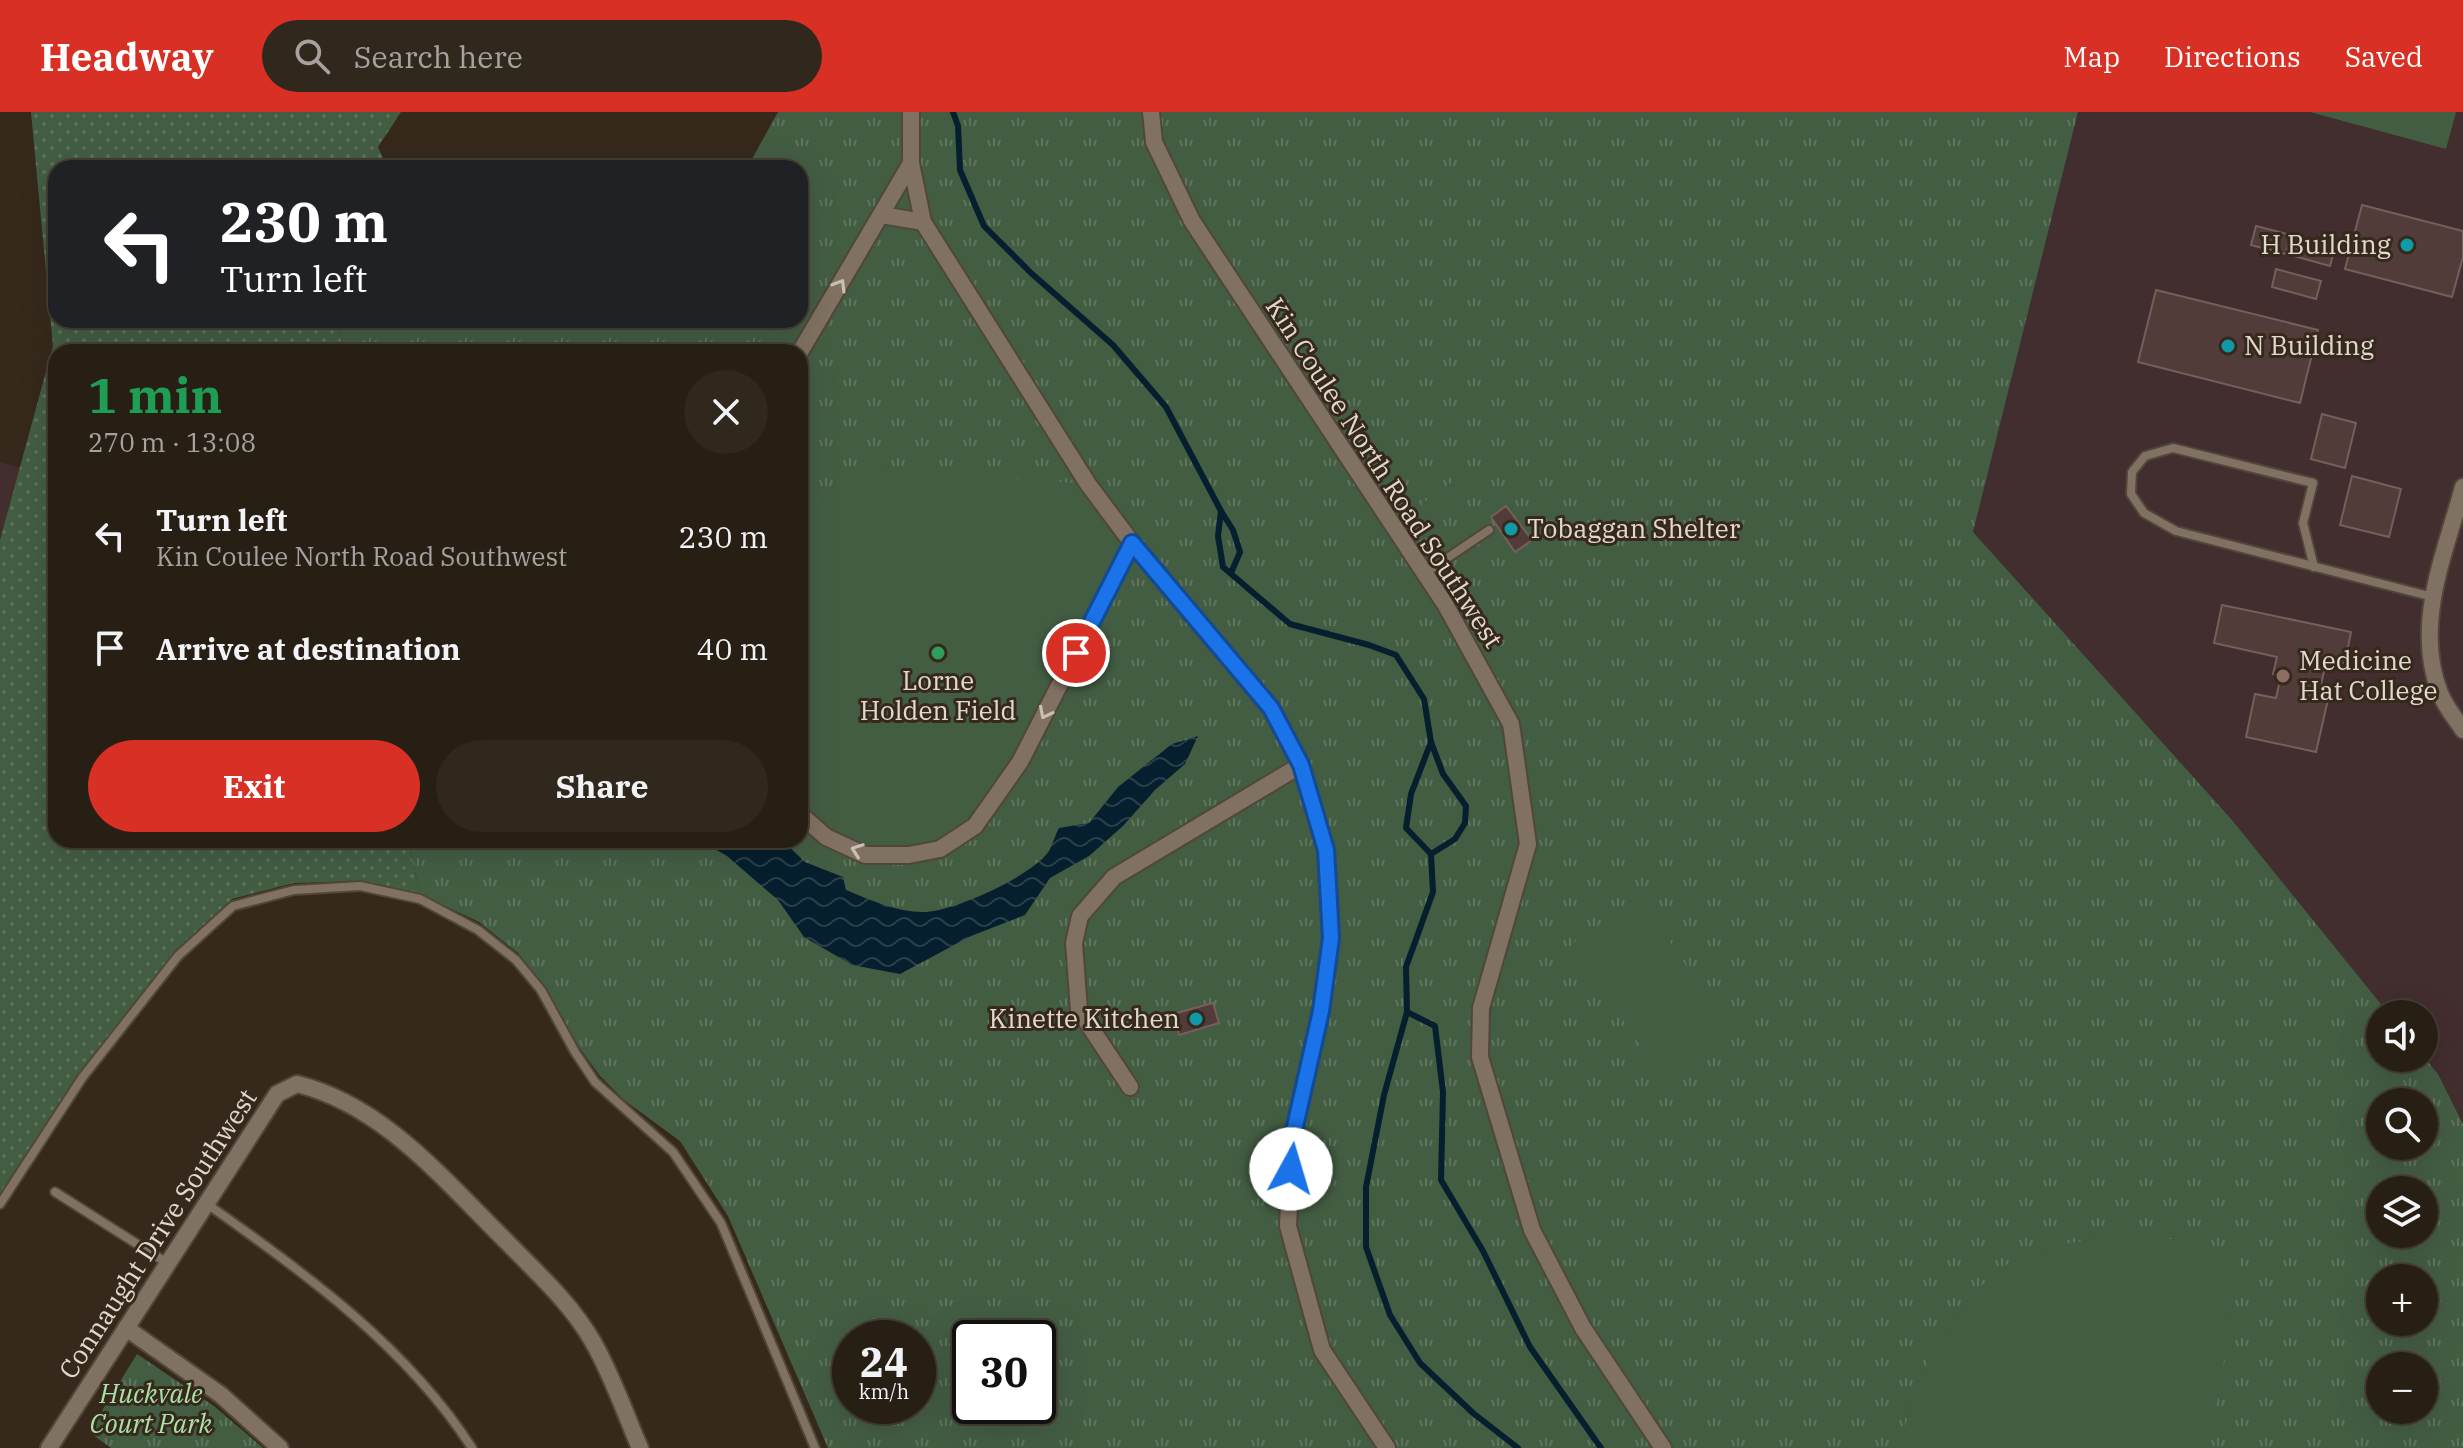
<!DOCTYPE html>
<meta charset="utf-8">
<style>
body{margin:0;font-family:"IBM Plex Serif",serif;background:#30271d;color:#f1f3f6;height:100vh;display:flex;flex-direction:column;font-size:30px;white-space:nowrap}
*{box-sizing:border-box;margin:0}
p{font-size:26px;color:#a5a2a0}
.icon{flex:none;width:44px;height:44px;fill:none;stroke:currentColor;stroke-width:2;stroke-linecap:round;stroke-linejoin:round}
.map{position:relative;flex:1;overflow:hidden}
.side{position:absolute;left:48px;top:232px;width:760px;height:504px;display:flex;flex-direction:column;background:#281f14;border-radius:24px;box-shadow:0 8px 32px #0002,0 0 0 2px #443d34}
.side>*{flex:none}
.top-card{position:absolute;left:48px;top:48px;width:760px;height:168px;border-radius:24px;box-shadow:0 8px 32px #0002,0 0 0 2px #443d34;background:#202124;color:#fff;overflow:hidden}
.controls{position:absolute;left:2366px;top:888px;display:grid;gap:16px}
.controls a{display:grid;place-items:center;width:72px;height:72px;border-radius:50%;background:#281f14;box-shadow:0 8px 32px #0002,0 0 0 2px #443d34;font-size:40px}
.speed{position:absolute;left:832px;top:1208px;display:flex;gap:16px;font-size:40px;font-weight:700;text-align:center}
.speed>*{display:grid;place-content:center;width:104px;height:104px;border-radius:50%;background:#281f14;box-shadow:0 8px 32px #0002,0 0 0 2px #443d34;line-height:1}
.speed small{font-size:20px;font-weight:400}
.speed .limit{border:4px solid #111;border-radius:12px;background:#fff;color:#111}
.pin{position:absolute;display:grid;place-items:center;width:68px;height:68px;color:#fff;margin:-34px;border:4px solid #fff;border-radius:50%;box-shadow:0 2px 8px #0007}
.me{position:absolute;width:88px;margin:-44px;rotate:6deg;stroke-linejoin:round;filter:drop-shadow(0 0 6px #0008)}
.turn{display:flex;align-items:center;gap:28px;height:168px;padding:0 40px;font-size:36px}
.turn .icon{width:104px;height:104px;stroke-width:2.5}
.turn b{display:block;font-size:56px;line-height:68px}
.round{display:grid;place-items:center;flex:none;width:84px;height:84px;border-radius:42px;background:#30271d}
.overview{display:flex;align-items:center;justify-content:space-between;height:136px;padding:0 40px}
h1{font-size:48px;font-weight:700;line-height:60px;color:#1e9e55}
.button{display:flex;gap:16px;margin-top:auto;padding:16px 40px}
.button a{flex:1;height:92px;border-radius:48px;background:#d93025;color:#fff;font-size:32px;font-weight:700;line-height:92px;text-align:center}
.button a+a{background:#30271d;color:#f1f3f6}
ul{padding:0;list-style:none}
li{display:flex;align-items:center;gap:24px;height:112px;padding:0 40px}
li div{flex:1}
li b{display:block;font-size:30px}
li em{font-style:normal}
header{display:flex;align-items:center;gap:48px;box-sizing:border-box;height:112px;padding:0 40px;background:#d93025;color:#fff}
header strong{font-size:38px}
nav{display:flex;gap:44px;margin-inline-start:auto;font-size:28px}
.search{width:560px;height:72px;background:#30271d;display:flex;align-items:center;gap:20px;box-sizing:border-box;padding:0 28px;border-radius:44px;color:#a5a2a0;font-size:30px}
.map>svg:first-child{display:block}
</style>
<header>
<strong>Headway</strong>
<div class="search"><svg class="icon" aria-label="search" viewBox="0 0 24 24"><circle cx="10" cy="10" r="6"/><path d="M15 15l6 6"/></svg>Search here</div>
<nav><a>Map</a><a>Directions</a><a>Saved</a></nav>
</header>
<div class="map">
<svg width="2463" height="1336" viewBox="0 0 2463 1336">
<defs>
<pattern id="grass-dots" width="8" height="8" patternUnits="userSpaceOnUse" patternTransform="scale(2)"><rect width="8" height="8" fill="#435d43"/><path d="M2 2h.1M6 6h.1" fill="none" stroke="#5e745d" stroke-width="1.8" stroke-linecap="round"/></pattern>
<pattern id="park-tufts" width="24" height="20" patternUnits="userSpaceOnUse" patternTransform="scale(2)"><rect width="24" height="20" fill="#435d43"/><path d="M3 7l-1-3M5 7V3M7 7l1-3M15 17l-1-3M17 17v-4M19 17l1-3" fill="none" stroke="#5e745d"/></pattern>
<pattern id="water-waves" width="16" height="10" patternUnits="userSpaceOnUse" patternTransform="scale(2)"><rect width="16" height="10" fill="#051f2e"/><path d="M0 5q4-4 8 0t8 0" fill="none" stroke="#293f4b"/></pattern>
</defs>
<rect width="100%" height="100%" fill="#36291b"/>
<!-- education -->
<g fill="#422d2f">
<path d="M 2078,0 L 2463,0 L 2463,1012 L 2438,962 L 2424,945 L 2424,902 L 2389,902 L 2232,708 L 1973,420 Z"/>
<path d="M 0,350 L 20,356 L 0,428 Z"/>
</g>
<!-- grass -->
<path fill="url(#grass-dots)" d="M 31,0 L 401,0 L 378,35 L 387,56 L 56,56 L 56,208 L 339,208 L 343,240 L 56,240 L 56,728 L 408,728 L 420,782 L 361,769 L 294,771 L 232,787 L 175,839 L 80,961 L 0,1089 L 0,428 L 53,234 Z"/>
<!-- park -->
<g fill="url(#park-tufts)" fill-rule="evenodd">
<path d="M 778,0 L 2078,0 L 1973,420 L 2232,708 L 2389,902 L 2380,902 L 2380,946 L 2424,945 L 2438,962 L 2463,1012 L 2463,1336 L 828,1336 L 728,1104 L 680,1029 L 624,988 L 600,964 L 576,931 L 543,872 L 518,841 L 479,810 L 420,782 L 408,728 L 800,728 L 800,240 L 343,240 L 339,208 L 800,208 L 800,56 L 747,56 ZM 2380,990 L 2424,990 L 2424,1034 L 2380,1034 ZM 2380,1078 L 2424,1078 L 2424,1122 L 2380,1122 ZM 2380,1166 L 2424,1166 L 2424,1210 L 2380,1210 ZM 850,1226 L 918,1226 L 918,1294 L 850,1294 ZM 970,1226 L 1038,1226 L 1038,1294 L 970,1294 ZM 2380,1254 L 2424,1254 L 2424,1298 L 2380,1298 Z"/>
<path d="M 137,1242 L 214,1294 L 263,1336 L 111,1336 L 89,1320 Z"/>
</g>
<!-- pitch -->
<g fill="#435d43">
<path d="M 2310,0 L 2456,0 L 2446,37 Z"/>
<path d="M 856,355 L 1088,372 L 1132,431 L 1020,650 L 975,714 L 940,737 L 865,743 L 800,702 L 800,408 Z"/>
<path d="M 1459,365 L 1472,384 L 1434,411 L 1421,392 Z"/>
<path d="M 1640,785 L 1732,922 L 1663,968 L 1572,832 Z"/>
<path d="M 2136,1123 L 2187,1129 L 2241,1141 L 2210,1336 L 1902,1336 C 1908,1276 1938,1222 1978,1178 C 1985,1171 1991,1162 2000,1157 C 2041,1132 2089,1127 2136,1123 Z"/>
</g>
<!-- water -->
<path fill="url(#water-waves)" d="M 1198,624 L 1185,652 L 1155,678 L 1123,714 L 1089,744 L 1050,766 L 1025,803 L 971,824 L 900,862 L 852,853 L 804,825 L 778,788 L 727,744 L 699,728 L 782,728 L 805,750 L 843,765 L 846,778 C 870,788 897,800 923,800 C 953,800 1032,764 1049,739 C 1053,732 1055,723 1059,716 L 1089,711 L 1118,675 L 1172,632 Z"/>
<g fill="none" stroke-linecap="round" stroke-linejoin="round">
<!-- stream -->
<g stroke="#051f2e" stroke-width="6">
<path d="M 953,0 L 958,14 L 960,58 L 984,114 L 1031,161 L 1113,233 L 1166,295 L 1221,399 L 1218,424 L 1223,455 L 1290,512 L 1369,533 L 1396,543 L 1424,587 L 1431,630 L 1411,682 L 1406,716 L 1431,742 L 1433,780 L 1406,855 L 1407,900 L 1384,983 L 1366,1075 L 1366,1135 L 1390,1203 L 1420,1251 L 1473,1301 L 1518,1336"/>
<path d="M 1221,399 L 1233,418 L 1240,440 L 1231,461"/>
<path d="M 1431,742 L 1455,727 L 1465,711 L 1466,694 L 1443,662 L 1431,630"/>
<path d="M 1407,900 L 1435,914 L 1443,980 L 1441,1068 L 1483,1139 L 1530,1235 L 1601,1336"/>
</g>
</g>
<!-- building -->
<g fill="#513c3a" stroke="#755e5c" stroke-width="2">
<path d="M 2362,93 L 2463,119 L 2463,145 L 2452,185 L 2345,157 Z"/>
<path d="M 2256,114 L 2291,123 L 2286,142 L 2251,133 Z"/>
<path d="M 2299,125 L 2335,135 L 2330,154 L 2294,144 Z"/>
<path d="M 2276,157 L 2321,169 L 2316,187 L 2272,175 Z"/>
<path d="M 2156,178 L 2318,218 L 2300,291 L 2138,250 Z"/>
<path d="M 2322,302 L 2356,311 L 2345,356 L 2311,347 Z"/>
<path d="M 2352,364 L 2401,377 L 2389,425 L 2340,413 Z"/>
<path d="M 1506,394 L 1532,428 L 1515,440 L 1491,405 Z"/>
<path d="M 2222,493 L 2351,520 L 2345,551 L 2327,547 L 2319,581 L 2329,583 L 2316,640 L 2246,625 L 2255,582 L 2276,586 L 2281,564 L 2273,562 L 2277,545 L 2214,531 Z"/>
<path d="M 1213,891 L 1219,911 L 1179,923 L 1173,902 Z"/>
</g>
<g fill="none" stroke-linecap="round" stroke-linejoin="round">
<defs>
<g id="service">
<path d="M 2314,455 L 2303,411 L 2313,371 L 2173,336 L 2145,344 L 2132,360 L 2131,382 L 2144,401 L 2176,419 L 2433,485"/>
<path d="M 1425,461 L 1489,418"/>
<path d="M 55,1080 L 167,1151"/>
<path d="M 0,1092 L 82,966 L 178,844 L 233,794 L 294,778 L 360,774 L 420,787 L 478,818 L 516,848 L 541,878 L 575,940 L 595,970 L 673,1040 L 721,1111 L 815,1336"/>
<path d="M 207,1092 C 304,1160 407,1235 472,1336"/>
</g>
<g id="minor">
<path d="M 911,0 L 911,51 L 923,110 L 1088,372 L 1132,431 L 1271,596 L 1301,653 L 1326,738 L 1331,826 L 1321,899 L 1292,1028 L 1288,1114 L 1322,1238 L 1387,1336"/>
<path d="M 1151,0 L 1154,30 L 1192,109 L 1445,492 L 1511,612 L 1528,732 L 1481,896 L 1480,945 L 1532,1118 L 1583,1216 L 1663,1336"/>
<path d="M 882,103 L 923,110"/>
<path d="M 800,240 L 911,51"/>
<path d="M 2463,375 C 2445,442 2413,513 2440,581 C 2445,594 2455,606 2463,618"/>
<path d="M 800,702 L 826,725 L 865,743 L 909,743 L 940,737 L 975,714 L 1020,650 L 1132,431"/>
<path d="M 1130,975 L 1079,898 L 1074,831 L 1080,804 L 1114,765 L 1301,653"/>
<path d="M 126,1216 L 221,1283 L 280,1336"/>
<path d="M 49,1336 L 277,982 L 297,972 C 383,993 444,1068 505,1128 C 535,1159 571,1191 593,1230 C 612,1263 625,1301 640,1336"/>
</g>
</defs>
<!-- service casing -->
<use href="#service" stroke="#50463a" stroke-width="12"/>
<!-- minor casing -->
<use href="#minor" stroke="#50463a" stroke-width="20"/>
<!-- service -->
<use href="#service" stroke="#807162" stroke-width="8"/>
<!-- minor -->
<use href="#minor" stroke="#807162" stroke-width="16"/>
</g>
<!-- one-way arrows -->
<defs><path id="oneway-chevron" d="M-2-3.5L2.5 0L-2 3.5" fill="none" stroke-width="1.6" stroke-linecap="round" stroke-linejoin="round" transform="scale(2)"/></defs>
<g stroke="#c9bfb4">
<use href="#oneway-chevron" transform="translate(840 173) rotate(-59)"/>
<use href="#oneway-chevron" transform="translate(1045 601) rotate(117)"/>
<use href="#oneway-chevron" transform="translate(857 738) rotate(-160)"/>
</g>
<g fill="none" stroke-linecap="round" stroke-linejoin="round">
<defs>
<path id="route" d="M 1076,541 L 1132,431 L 1271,596 L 1301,653 L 1326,738 L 1331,826 L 1321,899 L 1292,1028 L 1291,1057"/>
</defs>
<!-- route casing -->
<use href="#route" stroke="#114b97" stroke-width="20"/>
<!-- route -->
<use href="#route" stroke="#1a73e8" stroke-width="14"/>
</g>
<!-- markers -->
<g fill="#0f9aa8" stroke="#36291b" stroke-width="3">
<circle cx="2407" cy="133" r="8"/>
<circle cx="2228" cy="234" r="8"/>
<circle cx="1511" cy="417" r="8"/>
<circle cx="1196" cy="907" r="8"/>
</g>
<circle fill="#2e9e5b" stroke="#36291b" stroke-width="3" cx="938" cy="541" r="8"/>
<circle fill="#8d6e63" stroke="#36291b" stroke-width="3" cx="2283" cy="564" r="8"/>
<g text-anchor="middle" stroke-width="6" stroke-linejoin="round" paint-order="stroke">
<!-- poi labels -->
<g font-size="26" fill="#e1d9d0" stroke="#36291b" text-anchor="start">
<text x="2391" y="142" text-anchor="end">H Building</text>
<text x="2244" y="243">N Building</text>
<text x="1527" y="426">Tobaggan Shelter</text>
<text x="2299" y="558">Medicine<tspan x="2299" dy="30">Hat College</tspan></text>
<text x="938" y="578" text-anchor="middle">Lorne<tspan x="938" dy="30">Holden Field</tspan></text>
<text x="1180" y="916" text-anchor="end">Kinette Kitchen</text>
</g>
<!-- street labels -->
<g font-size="26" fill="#e1d9d0" stroke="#36291b">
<text transform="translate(1384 361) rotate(57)" y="9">Kin Coulee North Road Southwest</text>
<text transform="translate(158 1122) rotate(-57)" y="9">Connaught Drive Southwest</text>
</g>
<!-- park labels -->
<g font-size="26" font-style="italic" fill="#a7e3a8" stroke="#36291b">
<text x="151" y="1291">Huckvale<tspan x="151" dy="30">Court Park</tspan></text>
</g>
</g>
</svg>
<div class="controls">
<a><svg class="icon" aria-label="sound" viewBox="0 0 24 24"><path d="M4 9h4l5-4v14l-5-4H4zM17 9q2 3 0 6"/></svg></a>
<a><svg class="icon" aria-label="search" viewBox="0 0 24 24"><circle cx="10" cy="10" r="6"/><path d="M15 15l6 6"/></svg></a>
<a><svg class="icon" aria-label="layers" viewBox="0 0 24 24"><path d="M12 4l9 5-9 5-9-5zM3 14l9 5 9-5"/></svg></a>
<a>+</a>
<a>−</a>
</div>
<div class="speed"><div>24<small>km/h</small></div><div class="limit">30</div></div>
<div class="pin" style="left:1076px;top:541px;background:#d93025"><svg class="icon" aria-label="arrive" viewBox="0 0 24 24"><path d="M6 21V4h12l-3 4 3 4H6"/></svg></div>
<svg class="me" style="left:1291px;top:1057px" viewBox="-20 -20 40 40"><circle r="19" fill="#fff"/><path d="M0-13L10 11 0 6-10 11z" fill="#1a73e8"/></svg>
<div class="top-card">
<div class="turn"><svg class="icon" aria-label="left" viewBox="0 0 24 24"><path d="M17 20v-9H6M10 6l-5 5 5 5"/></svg><div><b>230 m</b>Turn left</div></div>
</div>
<section class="side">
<div class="overview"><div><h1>1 min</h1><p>270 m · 13:08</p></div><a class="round"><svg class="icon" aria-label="close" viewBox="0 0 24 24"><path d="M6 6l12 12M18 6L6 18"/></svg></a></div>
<ul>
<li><svg class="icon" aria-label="left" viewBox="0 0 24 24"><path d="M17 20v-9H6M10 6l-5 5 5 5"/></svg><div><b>Turn left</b><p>Kin Coulee North Road Southwest</p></div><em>230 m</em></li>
<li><svg class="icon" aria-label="arrive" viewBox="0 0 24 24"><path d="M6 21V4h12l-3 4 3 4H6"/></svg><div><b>Arrive at destination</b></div><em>40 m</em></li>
</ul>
<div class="button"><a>Exit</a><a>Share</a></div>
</section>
</div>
